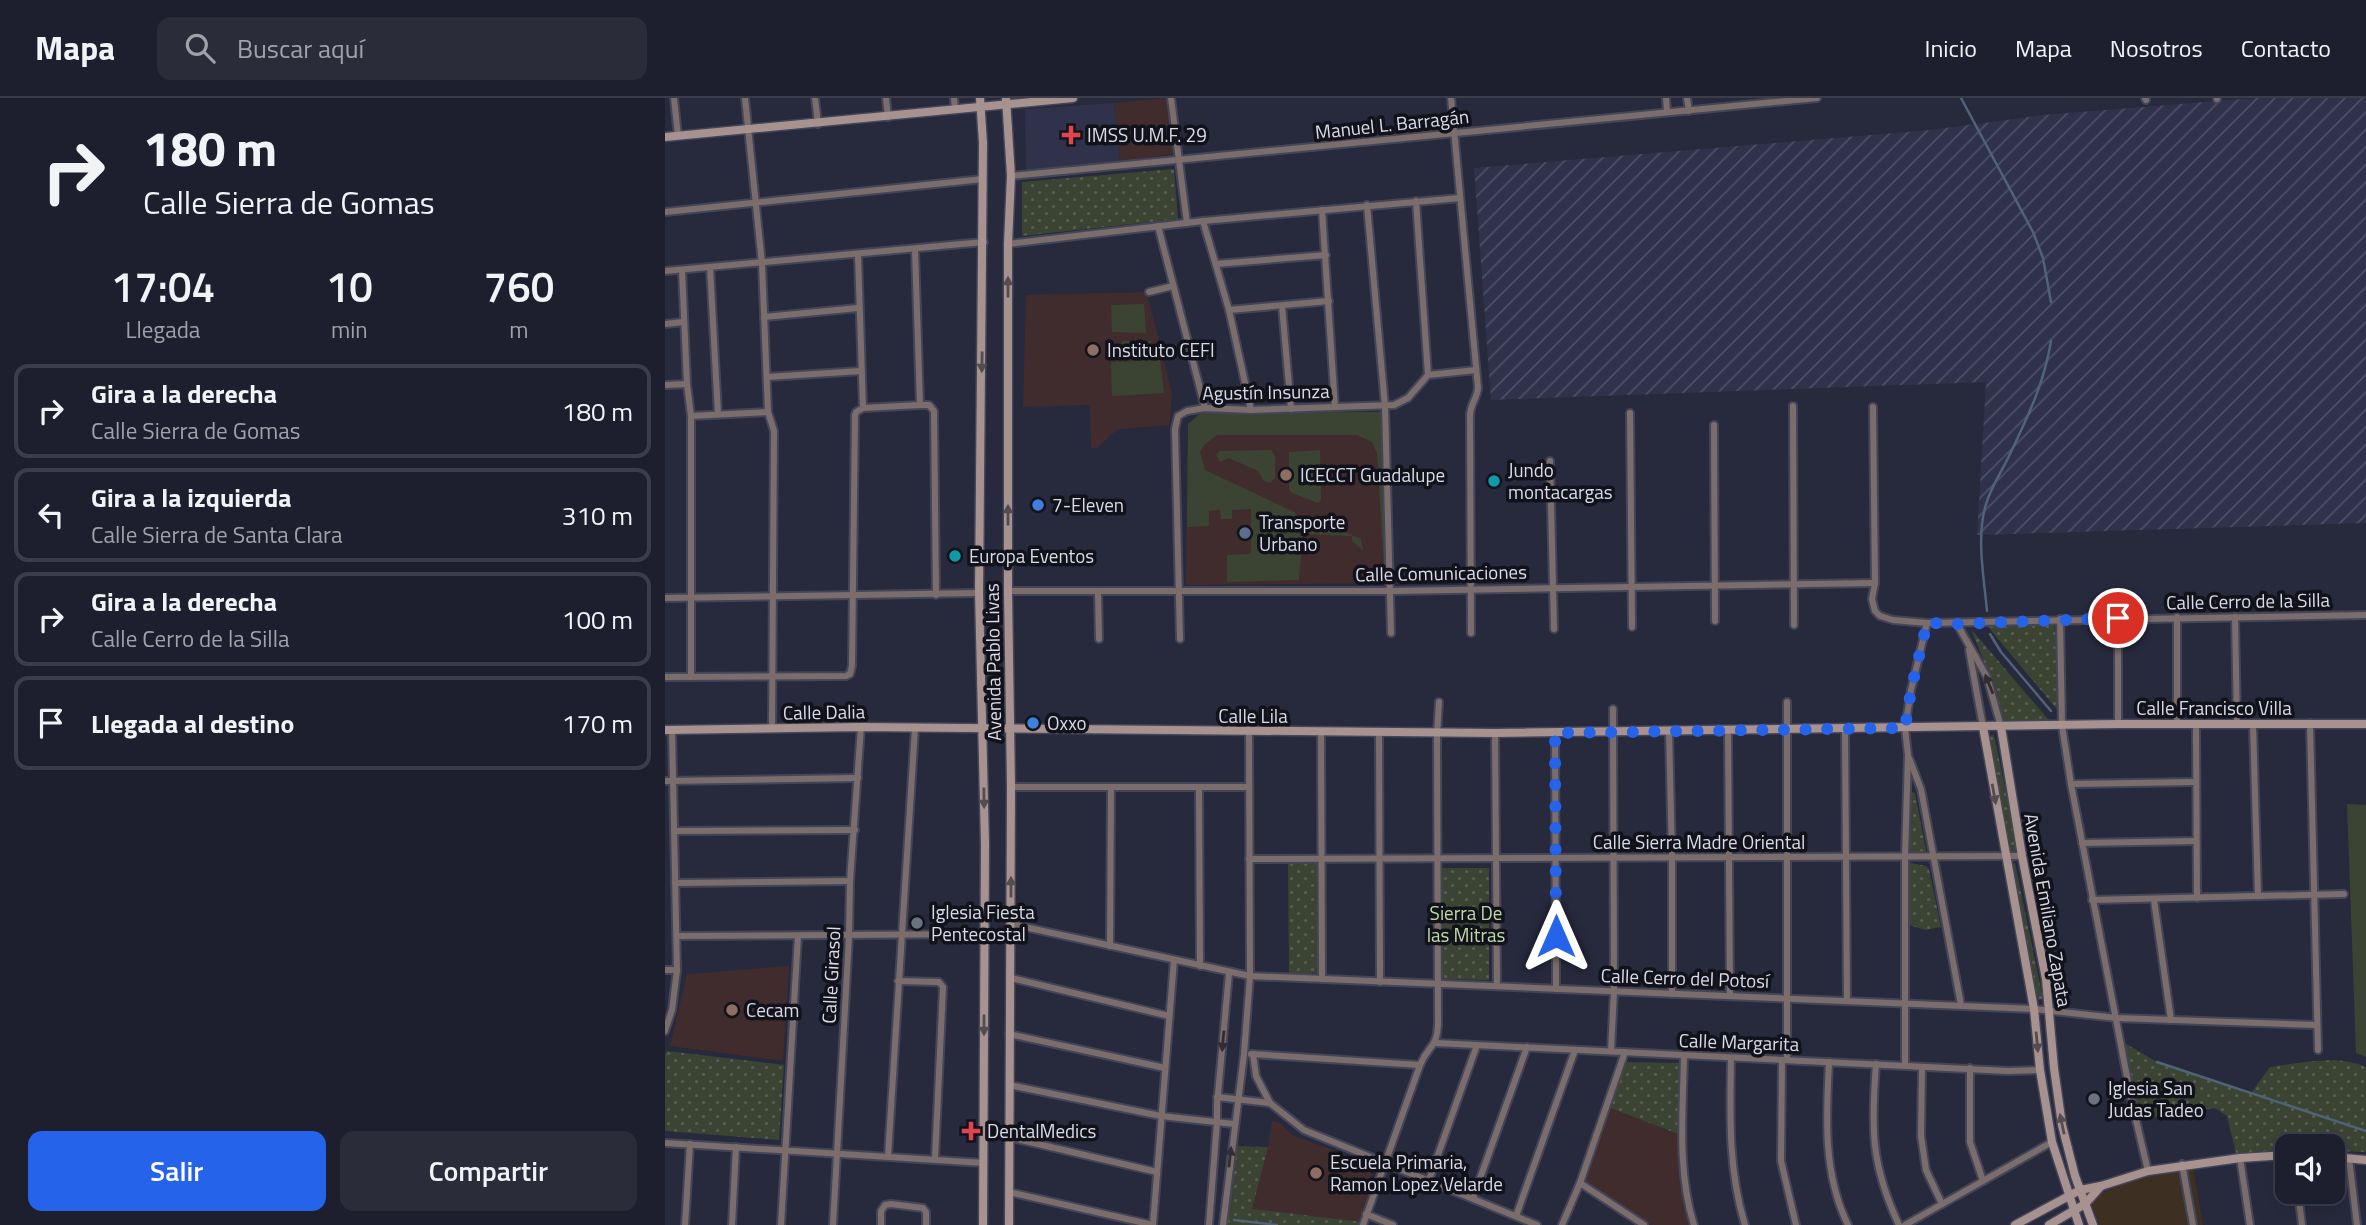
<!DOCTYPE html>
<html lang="es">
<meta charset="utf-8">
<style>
body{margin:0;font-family:"Titillium Web",sans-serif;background:#2a2c3a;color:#f1f3f6;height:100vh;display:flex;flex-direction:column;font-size:26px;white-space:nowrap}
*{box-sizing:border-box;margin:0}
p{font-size:23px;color:#a0a2aa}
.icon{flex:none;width:38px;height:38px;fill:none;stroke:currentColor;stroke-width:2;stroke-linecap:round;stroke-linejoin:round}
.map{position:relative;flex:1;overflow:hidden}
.details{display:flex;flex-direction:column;background:#1d1f2e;width:665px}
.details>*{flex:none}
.top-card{background:#1d1f2e;color:#f1f3f6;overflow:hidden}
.controls{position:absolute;left:1610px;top:1036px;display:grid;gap:14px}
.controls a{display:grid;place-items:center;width:70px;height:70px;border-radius:14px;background:#1d1f2e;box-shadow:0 7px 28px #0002,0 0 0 2px #3b3d4a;font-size:35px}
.pin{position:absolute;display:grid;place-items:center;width:60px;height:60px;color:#fff;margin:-30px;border:4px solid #fff;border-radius:50%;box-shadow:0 2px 7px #0007}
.me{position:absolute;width:77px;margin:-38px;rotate:0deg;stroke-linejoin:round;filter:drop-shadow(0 0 5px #0008)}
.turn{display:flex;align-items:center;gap:24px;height:147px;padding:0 28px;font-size:32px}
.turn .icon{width:91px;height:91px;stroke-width:2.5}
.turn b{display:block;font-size:49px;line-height:60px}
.eta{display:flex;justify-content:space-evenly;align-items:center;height:119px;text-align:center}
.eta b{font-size:42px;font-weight:600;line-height:49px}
.primary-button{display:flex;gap:14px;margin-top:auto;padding:14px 28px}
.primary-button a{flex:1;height:80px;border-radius:14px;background:#2563eb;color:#fff;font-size:28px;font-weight:600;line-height:80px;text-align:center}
.primary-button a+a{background:#2a2c3a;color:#f1f3f6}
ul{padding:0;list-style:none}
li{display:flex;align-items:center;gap:21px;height:94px;margin:0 14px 10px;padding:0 14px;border:4px solid #3b3d4a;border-radius:14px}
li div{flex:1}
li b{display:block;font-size:26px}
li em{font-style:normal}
header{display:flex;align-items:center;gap:42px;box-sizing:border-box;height:98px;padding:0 35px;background:#1d1f2e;border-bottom:2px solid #3b3d4a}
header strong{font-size:33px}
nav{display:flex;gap:38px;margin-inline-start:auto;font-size:24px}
.search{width:490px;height:63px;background:#2a2c3a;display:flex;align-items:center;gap:18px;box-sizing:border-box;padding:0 24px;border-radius:14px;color:#a0a2aa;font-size:26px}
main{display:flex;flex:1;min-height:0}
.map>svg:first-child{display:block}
</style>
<header>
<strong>Mapa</strong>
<div class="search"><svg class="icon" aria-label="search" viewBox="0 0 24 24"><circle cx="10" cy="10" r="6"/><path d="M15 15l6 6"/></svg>Buscar aquí</div>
<nav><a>Inicio</a><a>Mapa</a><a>Nosotros</a><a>Contacto</a></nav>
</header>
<main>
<section class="details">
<div class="top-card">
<div class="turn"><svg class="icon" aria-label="right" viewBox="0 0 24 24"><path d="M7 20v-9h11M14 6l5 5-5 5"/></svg><div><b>180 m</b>Calle Sierra de Gomas</div></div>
</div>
<div class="eta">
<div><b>17:04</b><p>Llegada</p></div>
<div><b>10</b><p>min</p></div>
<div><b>760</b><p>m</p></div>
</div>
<ul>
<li><svg class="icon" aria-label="right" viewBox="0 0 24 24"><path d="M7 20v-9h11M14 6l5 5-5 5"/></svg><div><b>Gira a la derecha</b><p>Calle Sierra de Gomas</p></div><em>180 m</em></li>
<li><svg class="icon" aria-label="left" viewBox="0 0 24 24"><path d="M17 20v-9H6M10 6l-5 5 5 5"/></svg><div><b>Gira a la izquierda</b><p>Calle Sierra de Santa Clara</p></div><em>310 m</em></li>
<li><svg class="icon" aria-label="right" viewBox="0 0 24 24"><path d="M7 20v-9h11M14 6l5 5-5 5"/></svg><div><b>Gira a la derecha</b><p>Calle Cerro de la Silla</p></div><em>100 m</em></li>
<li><svg class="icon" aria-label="arrive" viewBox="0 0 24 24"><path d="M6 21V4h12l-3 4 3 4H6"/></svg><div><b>Llegada al destino</b></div><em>170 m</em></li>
</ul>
<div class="primary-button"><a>Salir</a><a>Compartir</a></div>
</section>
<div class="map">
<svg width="1701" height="1127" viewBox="0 0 1701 1127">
<defs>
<pattern id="industrial-furrows" width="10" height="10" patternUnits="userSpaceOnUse" patternTransform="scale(1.75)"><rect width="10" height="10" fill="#30324c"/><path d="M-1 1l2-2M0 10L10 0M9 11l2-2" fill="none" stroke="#4d4f66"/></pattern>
<pattern id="park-dots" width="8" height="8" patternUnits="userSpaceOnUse" patternTransform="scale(1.75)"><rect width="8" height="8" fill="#3b4433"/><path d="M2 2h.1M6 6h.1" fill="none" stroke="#575e51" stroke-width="1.8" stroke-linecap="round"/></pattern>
</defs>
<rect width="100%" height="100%" fill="#27293d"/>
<!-- commercial -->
<path fill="#3e2f23" d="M 1528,1068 L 1538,1127 L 1434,1127 L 1425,1100 L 1481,1077 Z"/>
<!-- industrial -->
<path fill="url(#industrial-furrows)" d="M 1590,0 L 1701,0 L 1701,425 L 1312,437 L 1321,284 L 826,302 L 809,70 L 1265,32 L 1378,17 Z"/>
<!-- education -->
<g fill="#402c2d">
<path d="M 503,0 L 508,56 L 455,63 L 449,5 Z"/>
<path d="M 482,194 L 507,295 L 505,327 L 455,331 L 448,335 L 432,350 L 426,350 L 425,307 L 358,309 L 361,197 Z"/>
<path d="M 718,314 L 723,485 L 521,487 L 523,326 L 536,315 Z"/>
<path d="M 124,868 L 118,963 L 5,948 L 22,876 Z"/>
<path d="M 945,1010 L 1016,1037 L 1026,1127 L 986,1127 L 921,1083 Z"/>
<path d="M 607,1023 L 615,1025 L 629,1038 L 679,1056 L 707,1072 L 698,1124 L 586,1111 L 603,1049 Z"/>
</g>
<!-- built -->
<path fill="#30324c" d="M 449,5 L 455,63 L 361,73 L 360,11 Z"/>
<!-- green -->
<g fill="#3b4433">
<path d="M 479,206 L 481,235 L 447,234 L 446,207 Z"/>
<path d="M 457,243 L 486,243 L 487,259 L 457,260 Z"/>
<path d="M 495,262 L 499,295 L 447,298 L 446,264 Z"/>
<path d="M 718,314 L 723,485 L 720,485 L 712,355 L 707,344 L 692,337 L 552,337 L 539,347 L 535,354 L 540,372 L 629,414 L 639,424 L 634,482 L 562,484 L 562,457 L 586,456 L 586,411 L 567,412 L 567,421 L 556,421 L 555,412 L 544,413 L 544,428 L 522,429 L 523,326 L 536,315 Z"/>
<path d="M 606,352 L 610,358 L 610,380 L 605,385 L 598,382 L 593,373 L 564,360 L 555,364 L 551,357 L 555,353 Z"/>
<path d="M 655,352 L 656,402 L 653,405 L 627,395 L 624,391 L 624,354 Z"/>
<path d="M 644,424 L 671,435 L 677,433 L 696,441 L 698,452 L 687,443 L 687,438 L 642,436 Z"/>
<path d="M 1682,706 L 1701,707 L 1701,959 L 1691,955 Z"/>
</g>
<!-- park -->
<g fill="url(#park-dots)">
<path d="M 509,71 L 513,121 L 357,138 L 357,84 Z"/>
<path d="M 1318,523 L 1389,526 L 1399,604 L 1395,615 Z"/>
<path d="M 1306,531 L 1383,621 L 1395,626 L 1341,628 L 1328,586 Z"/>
<path d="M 1329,637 L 1354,756 L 1339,757 L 1317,639 Z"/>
<path d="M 1246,694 L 1250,695 L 1262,758 L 1242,757 L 1242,695 Z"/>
<path d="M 653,765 L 653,875 L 624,876 L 623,766 Z"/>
<path d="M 1246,765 L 1261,768 L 1264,771 L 1276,829 L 1260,832 L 1244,827 L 1240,771 Z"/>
<path d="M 1350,765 L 1378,901 L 1365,904 L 1341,767 Z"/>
<path d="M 777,770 L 824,770 L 824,882 L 777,881 Z"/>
<path d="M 1456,943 L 1492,964 L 1586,995 L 1605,969 C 1636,965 1671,956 1701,969 L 1701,1054 L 1668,1053 L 1668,1048 L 1622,1048 L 1622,1052 L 1571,1055 L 1562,1018 L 1550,1010 L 1471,1022 Z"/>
<path d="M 2,953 L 119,967 L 114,1042 L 0,1033 L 0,956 Z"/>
<path d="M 959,964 L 1014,965 L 1016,1037 L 945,1010 Z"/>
<path d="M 567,1048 L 603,1049 L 587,1111 L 698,1124 L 697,1127 L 562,1127 Z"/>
</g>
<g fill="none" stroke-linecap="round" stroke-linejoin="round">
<!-- stream -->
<g stroke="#4f6379" stroke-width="2.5">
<path d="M 1296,0 L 1368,134 L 1378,160 L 1386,204"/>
<path d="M 1322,513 C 1319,479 1311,439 1321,406 C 1326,389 1337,373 1344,358 C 1363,318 1379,286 1386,243"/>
<path d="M 1325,536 L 1336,554 L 1386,613"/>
<path d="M 1492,964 L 1701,1033"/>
<path d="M 569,1122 L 612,1127"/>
</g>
<defs>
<g id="street">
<path d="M 9,0 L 13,38"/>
<path d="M 80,0 L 97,166 L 103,314 L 109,333 L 107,630"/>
<path d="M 150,0 L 153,26"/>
<path d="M 221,0 L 223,19"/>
<path d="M 289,0 L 290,12"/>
<path d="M 506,0 L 522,125"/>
<path d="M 786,0 L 813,290 C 812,301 805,306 805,318 L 806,535"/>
<path d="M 1001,0 L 1002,13"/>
<path d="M 1022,0 L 1024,13"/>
<path d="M 1480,0 L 1481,2"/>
<path d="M 1552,0 L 1552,1"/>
<path d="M 346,78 L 1152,0"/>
<path d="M 751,103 L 763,277"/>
<path d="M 702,107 L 720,308 L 726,535"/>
<path d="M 657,112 L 670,309"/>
<path d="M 0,114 L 318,81"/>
<path d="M 538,123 L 564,212 L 586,312"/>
<path d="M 493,128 L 540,310"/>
<path d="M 343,146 L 538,123 L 795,100"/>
<path d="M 250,152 L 255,307"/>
<path d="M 193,157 L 198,310"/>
<path d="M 551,166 L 661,157"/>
<path d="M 45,169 L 53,316"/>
<path d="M 17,172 L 22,286 L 26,318 L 26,579"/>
<path d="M 0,173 L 319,144"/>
<path d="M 484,194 L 508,188"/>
<path d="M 617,208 L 626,311"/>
<path d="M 564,212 L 664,203"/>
<path d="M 99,219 L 193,210"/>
<path d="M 0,226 L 18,224"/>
<path d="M 102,279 L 196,273"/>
<path d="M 0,287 L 22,286"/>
<path d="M 1128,308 L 1129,527"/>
<path d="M 1208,309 L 1210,485 L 1207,501 L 1210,513 L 1215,518 L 1228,522 L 1262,525 L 1701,517"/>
<path d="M 965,315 L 967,529"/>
<path d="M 26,318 L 103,314"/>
<path d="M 1049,327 L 1050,523"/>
<path d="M 885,363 L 889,531"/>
<path d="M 343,493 L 727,493 L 1210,485"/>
<path d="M 433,494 L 434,541"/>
<path d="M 0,500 L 314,495"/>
<path d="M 1512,519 L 1512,626"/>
<path d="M 1570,519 L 1572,626"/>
<path d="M 1395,521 L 1397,628 L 1406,686 L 1467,1005 L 1483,1073"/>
<path d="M 1292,526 L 1322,579 L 1336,629"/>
<path d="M 515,541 L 510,331 L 513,318 L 522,313 L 540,310 L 586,312 L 729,307 L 743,300 L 763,277 L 811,272"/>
<path d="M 1304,552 L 1318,629"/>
<path d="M 0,579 L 181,578 L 185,576 L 187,568 L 190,317 L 191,314 L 198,310 L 255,307 L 264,307 L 269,313 L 271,497"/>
<path d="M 1122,604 L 1122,962"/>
<path d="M 1645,625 L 1653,952"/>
<path d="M 1453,626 L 1453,520"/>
<path d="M 1531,626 L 1532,800"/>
<path d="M 1588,627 L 1593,797"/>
<path d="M 1180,631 L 1182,903"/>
<path d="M 1063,632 L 1065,898"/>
<path d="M 1004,633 L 1007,759 L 1007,896"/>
<path d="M 656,634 L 657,881"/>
<path d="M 714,634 L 715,884"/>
<path d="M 830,635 L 832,888"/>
<path d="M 890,635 L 891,891"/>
<path d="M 1244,660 L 1256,691 L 1296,907"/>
<path d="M 0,683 L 193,680"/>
<path d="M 1406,686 L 1530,684"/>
<path d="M 346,689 L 584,689"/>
<path d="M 534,689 L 535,868"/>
<path d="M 9,733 L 190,732"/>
<path d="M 1417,745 L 1531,743"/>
<path d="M 584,761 L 1357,758"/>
<path d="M 10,785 L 185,783"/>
<path d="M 1427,802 L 1679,796"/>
<path d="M 1489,802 L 1506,922"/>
<path d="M 346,826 L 585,878 L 1369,911 L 1452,920 L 1651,927"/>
<path d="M 12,838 L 318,836"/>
<path d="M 445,848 L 446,690"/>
<path d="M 0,872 L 12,872"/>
<path d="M 346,880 L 504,918"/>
<path d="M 233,883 L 274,884 L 278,889 L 270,1061"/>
<path d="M 0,933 L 7,912 L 12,872 L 7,632"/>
<path d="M 344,936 L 500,970"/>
<path d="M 771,945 L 1343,973 L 1375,972"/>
<path d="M 946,953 L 949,893 L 948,611"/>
<path d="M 586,956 L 755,967"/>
<path d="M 588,956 L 591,978 L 605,1005 L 639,1032 L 872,1127"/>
<path d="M 1019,958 C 1018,1013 1012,1074 1029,1127"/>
<path d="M 1066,960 C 1065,1016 1063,1072 1080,1127"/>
<path d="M 1117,962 L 1116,1063 L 1131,1127"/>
<path d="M 1164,964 C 1161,1019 1158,1076 1183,1127"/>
<path d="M 1211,966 C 1206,1031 1206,1067 1234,1127"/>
<path d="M 1240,967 L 1240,759 L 1243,657 L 1240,630 L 1246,592 L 1262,525"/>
<path d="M 1257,969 L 1256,1038 L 1261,1072 L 1277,1106"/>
<path d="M 1305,970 L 1305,1044 L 1318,1083"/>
<path d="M 344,987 L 496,1018 L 569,1026"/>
<path d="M 552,999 L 605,1005"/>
<path d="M 343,1039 L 492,1074"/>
<path d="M 0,1045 L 319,1065"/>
<path d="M 223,1058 L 250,630"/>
<path d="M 1575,1060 L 1585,1127"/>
<path d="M 1684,1060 L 1692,1127"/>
<path d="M 1517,1066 L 1528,1127"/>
<path d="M 764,1082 L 812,947"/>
<path d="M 915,1085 L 979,1127"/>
<path d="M 344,1094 L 488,1127 L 509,862"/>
<path d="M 1633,1094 L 1637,1127"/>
<path d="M 808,1100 L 862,949"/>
<path d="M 701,1116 L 728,1127"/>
<path d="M 851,1118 L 910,952"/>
<path d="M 20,1127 L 25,1046"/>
<path d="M 67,1127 L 71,1049"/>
<path d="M 116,1127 L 133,838"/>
<path d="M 168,1127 L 184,838 L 185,783 L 196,629"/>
<path d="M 216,1127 L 216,1113 L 220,1107 L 226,1106 L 258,1110 L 261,1114 L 261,1127"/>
<path d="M 544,1127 L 552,1024 L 552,1007 L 564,875"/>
<path d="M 558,1127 L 579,956 L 585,878 L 584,634"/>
<path d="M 698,1127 L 755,967 C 764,946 772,951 773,925 L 772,635 L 774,604"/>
<path d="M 897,1127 L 915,1085 L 960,954"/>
<path d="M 1240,1127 L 1387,1044"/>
</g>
<g id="secondary">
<path d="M 315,0 L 318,45 L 314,495 L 320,746 L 318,1127"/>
<path d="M 341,0 L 346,78 L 343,146 L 343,493 L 346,689 L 344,1127"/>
<path d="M 0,39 L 408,0"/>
<path d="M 1318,629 L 1369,911 L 1375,972 L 1387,1044 L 1414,1127"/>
<path d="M 1336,629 L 1357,758 L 1381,881 L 1389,970 L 1397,1027 L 1410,1078 L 1428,1127"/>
<path d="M 0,632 L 196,629 L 830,635 L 1453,626 L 1701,626"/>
<path d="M 1668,1059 L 1701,1062"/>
<path d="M 1350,1127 L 1415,1092 L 1436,1088 L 1483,1073 L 1575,1060 L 1622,1057"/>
<path d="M 1384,1127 L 1420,1106 L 1436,1088"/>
</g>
</defs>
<!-- street casing -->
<use href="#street" stroke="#444559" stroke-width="10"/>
<!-- secondary casing -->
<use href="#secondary" stroke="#444559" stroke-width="11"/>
<!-- street -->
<use href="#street" stroke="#7a6d6b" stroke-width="6"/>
<!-- secondary -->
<use href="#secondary" stroke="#a7928f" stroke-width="8"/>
</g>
<!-- one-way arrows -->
<defs><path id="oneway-solid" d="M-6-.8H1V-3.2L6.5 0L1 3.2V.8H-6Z" transform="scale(1.75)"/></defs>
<g fill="#554c4f">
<use href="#oneway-solid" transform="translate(343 189) rotate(-90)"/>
<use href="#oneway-solid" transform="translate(317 264) rotate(91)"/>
<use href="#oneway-solid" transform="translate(343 417) rotate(-90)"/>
<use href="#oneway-solid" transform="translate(1329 696) rotate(80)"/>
<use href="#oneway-solid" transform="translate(319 700) rotate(89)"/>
<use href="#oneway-solid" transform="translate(346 789) rotate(-90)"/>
<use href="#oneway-solid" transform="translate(319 927) rotate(90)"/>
<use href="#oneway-solid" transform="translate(1372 944) rotate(85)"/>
<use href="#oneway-solid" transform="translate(1397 1026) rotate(-102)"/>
</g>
<g fill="#312d33">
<use href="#oneway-solid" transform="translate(1324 586) rotate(-112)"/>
<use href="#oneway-solid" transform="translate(558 943) rotate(95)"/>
<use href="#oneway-solid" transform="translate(565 1059) rotate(-84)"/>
</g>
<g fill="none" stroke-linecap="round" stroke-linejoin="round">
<!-- route -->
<path stroke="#2563eb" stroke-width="12" stroke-dasharray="0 21.6" d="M 891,838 L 890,635 L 1240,630 L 1246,592 L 1262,525 L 1292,526 L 1453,520"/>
</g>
<!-- markers -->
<g fill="#e0444e" stroke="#12121b" stroke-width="2.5">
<path d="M402.5 26.5h7v7h7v7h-7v7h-7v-7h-7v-7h7z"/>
<path d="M302.5 1022.5h7v7h7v7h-7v7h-7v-7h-7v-7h7z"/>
</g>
<g fill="#8d6e63" stroke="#12121b" stroke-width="2.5">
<circle cx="428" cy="252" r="7"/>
<circle cx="621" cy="377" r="7"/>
<circle cx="67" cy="912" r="7"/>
<circle cx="651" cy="1075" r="7"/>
</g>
<g fill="#0f9aa8" stroke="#12121b" stroke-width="2.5">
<circle cx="829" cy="383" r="7"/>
<circle cx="290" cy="458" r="7"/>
</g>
<g fill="#3f7fe0" stroke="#12121b" stroke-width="2.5">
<circle cx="373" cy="407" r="7"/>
<circle cx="368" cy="625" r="7"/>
</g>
<circle fill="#5c6f8a" stroke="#12121b" stroke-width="2.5" cx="580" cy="435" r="7"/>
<g fill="#6b7280" stroke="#12121b" stroke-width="2.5">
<circle cx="252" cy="825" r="7"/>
<circle cx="1429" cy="1001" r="7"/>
</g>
<g text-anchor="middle" stroke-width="7" stroke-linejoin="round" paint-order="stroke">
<!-- street labels -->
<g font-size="19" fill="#dadbe9" stroke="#12121b">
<text transform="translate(727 26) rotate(-6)" y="7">Manuel L. Barragán</text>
<text transform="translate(601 294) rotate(-1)" y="7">Agustín Insunza</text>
<text transform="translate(776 475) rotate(-1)" y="7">Calle Comunicaciones</text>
<text transform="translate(1583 503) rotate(-1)" y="7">Calle Cerro de la Silla</text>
<text transform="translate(328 564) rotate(-91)" y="7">Avenida Pablo Livas</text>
<text x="1549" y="617">Calle Francisco Villa</text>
<text transform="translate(159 614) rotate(-1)" y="7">Calle Dalia</text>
<text x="588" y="625">Calle Lila</text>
<text x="1034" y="751">Calle Sierra Madre Oriental</text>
<text transform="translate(1383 812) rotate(80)" y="7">Avenida Emiliano Zapata</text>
<text transform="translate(166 877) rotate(-87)" y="7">Calle Girasol</text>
<text transform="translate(1020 880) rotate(2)" y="7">Calle Cerro del Potosí</text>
<text transform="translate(1074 944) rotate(2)" y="7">Calle Margarita</text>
</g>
<!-- poi labels -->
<g font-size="19" fill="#dadbe9" stroke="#12121b" text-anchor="start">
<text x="422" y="44">IMSS U.M.F. 29</text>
<text x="442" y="259">Instituto CEFI</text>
<text x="843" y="379">Jundo<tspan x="843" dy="22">montacargas</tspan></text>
<text x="635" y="384">ICECCT Guadalupe</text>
<text x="387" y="414">7-Eleven</text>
<text x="594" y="431">Transporte<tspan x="594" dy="22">Urbano</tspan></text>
<text x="304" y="465">Europa Eventos</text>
<text x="382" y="632">Oxxo</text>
<text x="266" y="821">Iglesia Fiesta<tspan x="266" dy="22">Pentecostal</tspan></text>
<text x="81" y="919">Cecam</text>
<text x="1443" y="997">Iglesia San<tspan x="1443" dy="22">Judas Tadeo</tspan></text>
<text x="322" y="1040">DentalMedics</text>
<text x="665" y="1071">Escuela Primaria,<tspan x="665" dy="22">Ramon Lopez Velarde</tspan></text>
</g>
<!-- park labels -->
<g font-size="19" fill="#bfdaa8" stroke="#12121b">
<text x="801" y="822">Sierra De<tspan x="801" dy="22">las Mitras</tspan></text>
</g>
</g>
</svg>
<div class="controls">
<a><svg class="icon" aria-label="sound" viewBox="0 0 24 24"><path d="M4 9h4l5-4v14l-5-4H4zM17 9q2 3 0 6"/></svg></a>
</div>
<div class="pin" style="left:1453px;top:520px;background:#d93025"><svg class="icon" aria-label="arrive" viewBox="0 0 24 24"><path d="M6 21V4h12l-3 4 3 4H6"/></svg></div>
<svg class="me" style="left:891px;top:838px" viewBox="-20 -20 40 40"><path d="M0-17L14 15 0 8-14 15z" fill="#2563eb" stroke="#fff" stroke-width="4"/></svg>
</div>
</main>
